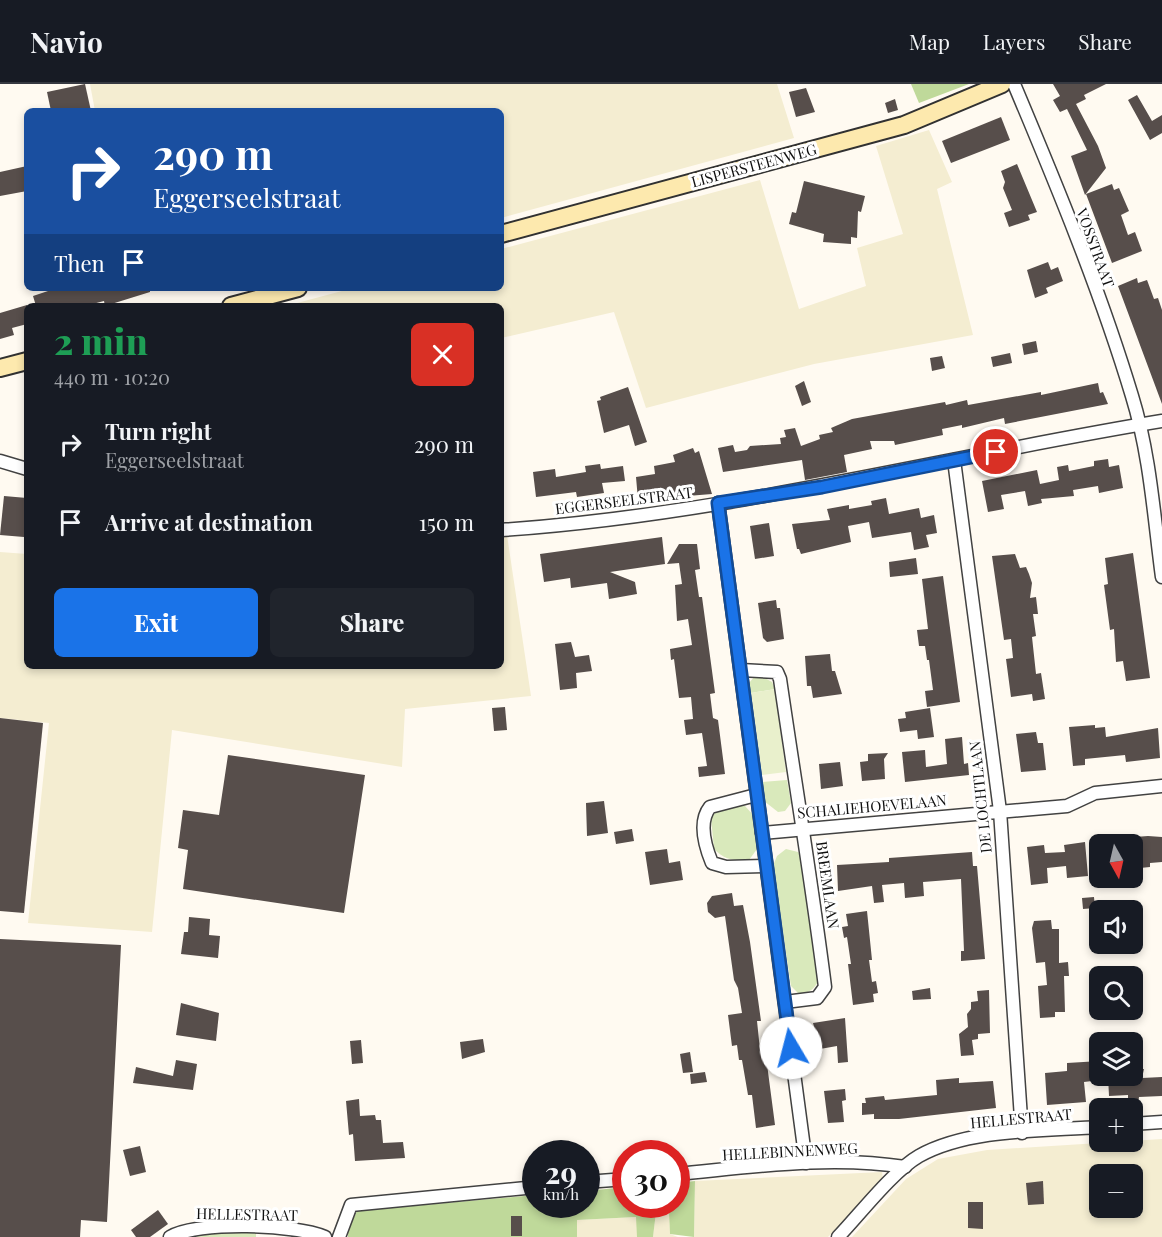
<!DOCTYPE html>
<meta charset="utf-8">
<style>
body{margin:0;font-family:"Playfair Display",serif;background:#20242c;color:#f1f3f6;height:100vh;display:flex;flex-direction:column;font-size:22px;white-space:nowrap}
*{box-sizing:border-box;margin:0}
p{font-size:20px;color:#9ea1a6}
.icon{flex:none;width:33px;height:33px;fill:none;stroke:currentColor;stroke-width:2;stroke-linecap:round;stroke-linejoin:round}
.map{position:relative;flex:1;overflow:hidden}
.sheet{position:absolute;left:24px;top:219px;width:480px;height:366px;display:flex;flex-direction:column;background:#171b24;border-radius:9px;box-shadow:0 3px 9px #0003}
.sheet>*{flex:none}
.hud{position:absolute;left:24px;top:24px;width:480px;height:183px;border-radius:9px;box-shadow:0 3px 9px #0003;background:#1a4fa0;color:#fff;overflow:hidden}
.needle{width:39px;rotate:172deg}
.buttons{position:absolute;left:1089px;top:750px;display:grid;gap:12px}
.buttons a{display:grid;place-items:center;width:54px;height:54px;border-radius:9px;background:#171b24;box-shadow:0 3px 9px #0003;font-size:30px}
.speed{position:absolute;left:522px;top:1056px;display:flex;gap:12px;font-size:30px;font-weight:700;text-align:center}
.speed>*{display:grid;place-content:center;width:78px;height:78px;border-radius:50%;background:#171b24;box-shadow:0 3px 9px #0003;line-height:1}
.speed small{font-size:15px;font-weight:400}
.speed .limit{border:9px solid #d22;background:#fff;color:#111}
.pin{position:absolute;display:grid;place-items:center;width:51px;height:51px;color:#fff;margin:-26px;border:3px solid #fff;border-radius:50%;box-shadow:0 2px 6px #0007}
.me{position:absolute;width:66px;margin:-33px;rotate:352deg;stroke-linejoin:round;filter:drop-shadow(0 0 4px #0008)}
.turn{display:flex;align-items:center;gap:21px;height:126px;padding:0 30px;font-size:27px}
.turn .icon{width:78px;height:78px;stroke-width:2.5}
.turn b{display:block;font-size:42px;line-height:51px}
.then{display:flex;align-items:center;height:57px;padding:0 30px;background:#0003;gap:12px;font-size:22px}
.round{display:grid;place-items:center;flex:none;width:63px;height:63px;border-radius:9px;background:#20242c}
.headline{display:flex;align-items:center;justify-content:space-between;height:102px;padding:0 30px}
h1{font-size:36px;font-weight:800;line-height:45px;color:#1e9e55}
.action{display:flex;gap:12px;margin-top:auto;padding:12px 30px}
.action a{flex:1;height:69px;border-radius:9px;background:#1a73e8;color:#fff;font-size:24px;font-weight:800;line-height:69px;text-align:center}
.action a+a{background:#20242c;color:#f1f3f6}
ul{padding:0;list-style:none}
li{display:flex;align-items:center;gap:18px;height:78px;padding:0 30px}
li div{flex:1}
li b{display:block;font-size:22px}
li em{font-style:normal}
header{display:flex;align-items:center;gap:36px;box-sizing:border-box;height:84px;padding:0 30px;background:#171b24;border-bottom:2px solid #363941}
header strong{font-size:28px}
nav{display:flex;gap:33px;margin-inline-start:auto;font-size:21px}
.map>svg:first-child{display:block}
</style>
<header>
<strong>Navio</strong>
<nav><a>Map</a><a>Layers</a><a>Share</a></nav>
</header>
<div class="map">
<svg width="1162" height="1153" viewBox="0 0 1162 1153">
<rect width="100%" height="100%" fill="#fffaf1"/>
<!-- farmland -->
<g fill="#f4edd1" fill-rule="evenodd">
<path d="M 90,0 L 777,0 L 794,54 L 501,134 L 501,27 L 95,27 Z"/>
<path d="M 929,46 L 952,98 L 937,105 L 973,251 L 814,280 L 646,324 L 614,228 L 501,254 L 501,222 L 286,222 L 353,204 L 501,204 L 501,165 L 760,96 L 799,225 L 866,202 L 857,164 L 903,150 L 876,62 Z"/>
<path d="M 501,451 L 507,451 L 531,612 L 405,625 L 402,683 L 172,646 L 152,848 L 28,839 L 49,639 L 0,634 L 0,468 L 27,470 L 27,582 L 501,582 Z"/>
<path d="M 1162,1055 L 1162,1153 L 852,1153 L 906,1095 L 938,1075 L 987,1066 ZM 1100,1090 L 1132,1090 L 1132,1124 L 1100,1124 Z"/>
<path d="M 882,1088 L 883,1097 L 828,1153 L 694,1153 L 695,1097 Z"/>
<path d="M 656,1128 L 669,1128 L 670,1150 L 678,1153 L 653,1153 Z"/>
<path d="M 637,1133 L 637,1153 L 577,1153 L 577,1136 Z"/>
</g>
<!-- green -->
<g fill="#d9e9bb">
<path d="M 761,592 L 772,598 L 775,605 L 751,609 L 749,599 L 754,593 Z"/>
<path d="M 787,696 L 791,719 L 785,727 L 778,728 L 764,717 L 762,698 Z"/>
<path d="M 732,721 L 745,722 L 754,732 L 757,765 L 749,776 C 733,777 725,776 714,765 L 711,734 L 718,725 Z"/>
<path d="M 786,765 L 798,768 L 804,778 L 818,898 C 813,906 808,910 798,909 L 791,902 L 773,782 L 777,772 Z"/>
<path d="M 256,1147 L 256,1153 L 187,1153 L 202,1149 Z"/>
</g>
<!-- forest -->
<g fill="#bfd99a">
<path d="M 911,0 L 969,0 L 919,19 Z"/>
<path d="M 695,1097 L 694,1153 L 670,1150 L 669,1129 L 656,1128 L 653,1153 L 637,1153 L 636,1133 L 577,1136 L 577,1153 L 348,1153 L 348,1146 L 357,1127 L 535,1111 L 536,1120 L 586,1120 L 587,1107 L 625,1103 L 626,1120 L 676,1120 L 677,1099 Z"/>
</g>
<!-- pitch -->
<path fill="#e9f0cc" d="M 775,605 L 786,688 L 762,691 L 751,609 Z"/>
<!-- building -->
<g fill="#574e4b">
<path d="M 85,0 L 91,27 L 51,27 L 47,8 Z"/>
<path d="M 1053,0 L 1106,0 L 1084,11 L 1086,15 L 1076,20 L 1098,62 L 1106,84 L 1085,111 L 1071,72 L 1087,66 L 1067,25 L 1060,28 L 1053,16 L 1060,12 Z"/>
<path d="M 806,4 L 815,28 L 796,33 L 789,8 Z"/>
<path d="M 1137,11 L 1152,37 L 1162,31 L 1162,49 L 1150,56 L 1128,16 Z"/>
<path d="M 895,15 L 898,26 L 888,29 L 885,19 Z"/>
<path d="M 1001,33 L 1010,56 L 951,79 L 942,57 Z"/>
<path d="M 1017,80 L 1037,128 L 1028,131 L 1030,136 L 1009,143 L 1004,129 L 1012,126 L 1003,104 L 1005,98 L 1001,87 Z"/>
<path d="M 27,82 L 27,107 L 0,112 L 0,88 Z"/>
<path d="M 804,97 L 865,112 L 861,128 L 858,127 L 857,154 L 851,153 L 851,160 L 823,158 L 824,150 L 789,140 L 792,128 L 796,129 Z"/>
<path d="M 1112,100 L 1114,106 L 1119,104 L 1129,127 L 1121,131 L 1128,151 L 1135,148 L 1142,167 L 1112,179 L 1086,110 Z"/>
<path d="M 1048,178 L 1051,186 L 1058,183 L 1063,197 L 1046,204 L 1048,209 L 1035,214 L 1027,186 Z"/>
<path d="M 1137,194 L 1138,199 L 1147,196 L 1154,215 L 1158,214 L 1162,226 L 1162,320 L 1118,202 Z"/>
<path d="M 57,204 L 150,204 L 150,208 L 105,222 L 104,217 L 85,222 L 36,222 L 33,212 Z"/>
<path d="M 27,221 L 27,240 L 12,244 L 14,251 L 0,255 L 0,229 Z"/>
<path d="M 1036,257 L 1038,268 L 1024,271 L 1022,260 Z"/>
<path d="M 1010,269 L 1012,279 L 993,283 L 991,273 Z"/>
<path d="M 942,272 L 945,284 L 932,287 L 930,274 Z"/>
<path d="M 804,297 L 811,318 L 802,322 L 795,302 Z"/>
<path d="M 1098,299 L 1100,309 L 1103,308 L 1108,320 L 1005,340 L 1004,334 L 962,344 L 962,341 L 942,345 L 943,351 L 895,361 L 894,357 L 870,357 L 872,365 L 844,371 L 847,388 L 805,396 L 802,376 L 723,388 L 718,364 L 733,361 L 735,368 L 747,366 L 750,362 L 781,360 L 780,354 L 786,353 L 784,346 L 795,344 L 801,362 L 820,355 L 819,351 L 833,348 L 831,344 L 852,335 L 945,318 L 946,321 L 967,316 L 968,321 L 1041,308 L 1041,311 Z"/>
<path d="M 628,303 L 647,358 L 635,362 L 629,341 L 604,349 L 597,317 L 601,316 L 600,313 Z"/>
<path d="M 693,364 L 695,369 L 699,367 L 712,410 L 638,416 L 636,393 L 655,390 L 654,382 L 675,378 L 673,371 Z"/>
<path d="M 1108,375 L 1109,383 L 1119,381 L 1123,404 L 1099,409 L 1098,402 L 1073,406 L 1074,412 L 1041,415 L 1042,419 L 1028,422 L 1025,407 L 1001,411 L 1004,425 L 988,428 L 982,397 L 1037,386 L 1040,400 L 1059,396 L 1057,383 L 1068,381 L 1069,387 L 1094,382 L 1094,377 Z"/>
<path d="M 600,380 L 601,385 L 623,382 L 625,397 L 602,399 L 604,409 L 577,413 L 576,408 L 536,413 L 533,388 L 555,385 L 556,393 L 586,388 L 585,382 Z"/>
<path d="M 4,412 L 27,414 L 24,453 L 0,451 Z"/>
<path d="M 886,414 L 889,430 L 919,424 L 921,434 L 934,431 L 937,449 L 926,451 L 929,463 L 914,466 L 911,448 L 872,454 L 869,438 L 848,442 L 851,458 L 801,470 L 799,465 L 797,465 L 792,440 L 830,436 L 827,425 L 849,421 L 849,425 L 872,421 L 871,417 Z"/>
<path d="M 769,439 L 774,472 L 755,475 L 750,442 Z"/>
<path d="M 662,453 L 665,480 L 610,488 L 635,498 L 637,510 L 609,515 L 607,499 L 571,504 L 570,494 L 544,498 L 540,470 Z"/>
<path d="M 679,460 L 697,460 L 700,485 L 695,486 L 699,513 L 702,513 L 715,609 L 710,610 L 713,634 L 718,636 L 725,690 L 699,693 L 698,683 L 707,682 L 702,649 L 686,651 L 684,636 L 693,635 L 691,613 L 679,614 L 674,575 L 671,576 L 670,565 L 692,561 L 688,535 L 677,537 L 675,501 L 682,500 L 679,479 L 667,480 Z"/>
<path d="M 1133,469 L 1150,594 L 1126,597 L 1123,577 L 1116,578 L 1114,545 L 1110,546 L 1104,501 L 1108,500 L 1105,474 Z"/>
<path d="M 1015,470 L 1020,484 L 1026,483 L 1029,490 L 1032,499 L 1030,514 L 1036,513 L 1038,530 L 1033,530 L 1036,552 L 1032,553 L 1036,590 L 1041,589 L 1045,615 L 1033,617 L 1032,610 L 1011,613 L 1006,575 L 1013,574 L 1011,555 L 1004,556 L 992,472 Z"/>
<path d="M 916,474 L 918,490 L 890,493 L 889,478 Z"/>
<path d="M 943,492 L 960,618 L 927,623 L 925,607 L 933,606 L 929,576 L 927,576 L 925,562 L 919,562 L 917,546 L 928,545 L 922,495 Z"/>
<path d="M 776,516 L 777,524 L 780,524 L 784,555 L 767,558 L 763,554 L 758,519 Z"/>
<path d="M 571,558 L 575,573 L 589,571 L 592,587 L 576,589 L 577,604 L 560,606 L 555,560 Z"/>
<path d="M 830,570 L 832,587 L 835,587 L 842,610 L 813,614 L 811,602 L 807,602 L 805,572 Z"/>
<path d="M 505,623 L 507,646 L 494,647 L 492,624 Z"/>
<path d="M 930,624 L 934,653 L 918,655 L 917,646 L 900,648 L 898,635 L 906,634 L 905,628 Z"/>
<path d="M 0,634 L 43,639 L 24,829 L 0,827 Z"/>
<path d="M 1095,641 L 1095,644 L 1105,643 L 1106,653 L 1158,644 L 1160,674 L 1126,678 L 1125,671 L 1085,675 L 1085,681 L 1073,682 L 1069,643 Z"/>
<path d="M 1036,648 L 1038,659 L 1043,659 L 1046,686 L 1021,688 L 1016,650 Z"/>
<path d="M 962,653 L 964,680 L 968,679 L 969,691 L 905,698 L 902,668 L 925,666 L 926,683 L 947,680 L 945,655 Z"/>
<path d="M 888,669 L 884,675 L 885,695 L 862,697 L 860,678 L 868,677 L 868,670 Z"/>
<path d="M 228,671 L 365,691 L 344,829 L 183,805 L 188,766 L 178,764 L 183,726 L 219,731 Z"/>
<path d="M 840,678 L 843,702 L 821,705 L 819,680 Z"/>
<path d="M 604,717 L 608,749 L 587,752 L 586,719 Z"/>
<path d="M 632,745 L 634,757 L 616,760 L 614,748 Z"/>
<path d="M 1148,752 L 1162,753 L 1162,778 L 1150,779 L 1150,783 L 1140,784 L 1135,753 Z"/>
<path d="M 1085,758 L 1088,792 L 1067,794 L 1066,782 L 1047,784 L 1048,799 L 1031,801 L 1027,763 L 1044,761 L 1045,769 L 1065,768 L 1064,761 Z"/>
<path d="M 667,765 L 669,779 L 680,777 L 683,796 L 650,801 L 645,768 Z"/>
<path d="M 972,768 L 973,782 L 977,782 L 985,875 L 961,877 L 961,867 L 964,867 L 961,795 L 923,798 L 924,812 L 905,814 L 904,799 L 882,801 L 884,818 L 874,819 L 872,802 L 838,807 L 837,781 L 889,778 L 889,774 Z"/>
<path d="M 732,809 L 734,822 L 743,821 L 750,858 L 761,937 L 757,937 L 760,966 L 765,965 L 775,1041 L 756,1044 L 752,1011 L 748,1011 L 742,976 L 739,976 L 737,961 L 732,962 L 728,931 L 742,929 L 738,904 L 734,896 L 725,832 L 715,834 L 708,828 L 707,819 L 712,812 Z"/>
<path d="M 1094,813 L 1095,824 L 1083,825 L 1082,814 Z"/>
<path d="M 867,827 L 872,876 L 869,876 L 872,898 L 876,897 L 878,909 L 873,910 L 874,918 L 853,921 L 848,880 L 851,880 L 847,853 L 844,854 L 842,843 L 848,842 L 846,830 Z"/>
<path d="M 189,833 L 210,835 L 209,851 L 220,852 L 218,874 L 181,870 L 184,848 L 188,848 Z"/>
<path d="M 1051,836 L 1052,845 L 1059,845 L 1059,879 L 1068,878 L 1069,892 L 1064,892 L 1065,928 L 1055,928 L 1055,933 L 1040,934 L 1038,902 L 1047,901 L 1045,878 L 1036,879 L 1032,844 L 1034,837 Z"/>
<path d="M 0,855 L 121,861 L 107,1138 L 81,1136 L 80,1153 L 0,1153 Z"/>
<path d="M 930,904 L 931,915 L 913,916 L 912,907 Z"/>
<path d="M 989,906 L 990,949 L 978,950 L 978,955 L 972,956 L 974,971 L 961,972 L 959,950 L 968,943 L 967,930 L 971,925 L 971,918 L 978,917 L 977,907 Z"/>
<path d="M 181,919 L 219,929 L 216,957 L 176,951 Z"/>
<path d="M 845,934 L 848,978 L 838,979 L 837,962 L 820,965 L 813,939 Z"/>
<path d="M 483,955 L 485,968 L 462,975 L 460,958 Z"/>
<path d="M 361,956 L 363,979 L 352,980 L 350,957 Z"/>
<path d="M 690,968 L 693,988 L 683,989 L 680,970 Z"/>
<path d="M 176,976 L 197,980 L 193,1006 L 133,999 L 136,983 L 173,992 Z"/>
<path d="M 1100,977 L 1100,996 L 1084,998 L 1086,1018 L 1047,1021 L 1045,989 L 1067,987 L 1067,979 Z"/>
<path d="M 1144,985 L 1142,994 L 1162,993 L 1162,1012 L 1139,1013 L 1138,1020 L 1132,1019 L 1132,1014 L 1128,1014 L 1128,1011 L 1109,1012 L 1108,992 L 1132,992 L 1132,986 Z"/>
<path d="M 705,988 L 707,998 L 691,1000 L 690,990 Z"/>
<path d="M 959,994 L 959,999 L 993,997 L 996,1024 L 899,1035 L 874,1035 L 874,1030 L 862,1031 L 862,1019 L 866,1019 L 865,1014 L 884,1012 L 885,1016 L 937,1011 L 936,996 Z"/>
<path d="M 845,1005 L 846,1016 L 842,1017 L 844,1038 L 828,1039 L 824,1007 Z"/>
<path d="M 359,1015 L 360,1032 L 375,1031 L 376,1036 L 381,1036 L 383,1059 L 403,1058 L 405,1074 L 355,1077 L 353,1050 L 349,1051 L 346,1017 Z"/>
<path d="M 140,1062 L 146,1088 L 130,1092 L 123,1066 Z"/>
<path d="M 1043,1097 L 1044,1120 L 1028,1121 L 1026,1099 Z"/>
<path d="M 968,1118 L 983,1118 L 983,1145 L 968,1144 Z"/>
<path d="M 158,1126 L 168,1140 L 150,1153 L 136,1153 L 131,1146 Z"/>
<rect x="511" y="1132" width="11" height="20"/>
</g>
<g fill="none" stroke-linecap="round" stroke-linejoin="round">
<defs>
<g id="street">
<path d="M 1014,0 C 1057,102 1100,206 1132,312 C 1150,370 1154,433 1162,493"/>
<path d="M 954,376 L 1000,727 L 1022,1049"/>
<path d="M 0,377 L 27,385"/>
<path d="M 718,419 L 806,1079"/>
<path d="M 501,446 C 724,431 942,373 1162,337"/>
<path d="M 741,586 L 777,588 L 780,595 C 795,698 812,800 825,903 L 817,914 L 785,918"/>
<path d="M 756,711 L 710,723 C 698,738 705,762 712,779 L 726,783 L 766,782"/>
<path d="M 762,749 L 1067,722 L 1095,709 L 1162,702"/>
<path d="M 1132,1040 L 1162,1038"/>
<path d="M 676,1090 C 752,1083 830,1071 905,1083"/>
<path d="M 586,1098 L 626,1095"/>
<path d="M 170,1153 C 199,1137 294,1140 325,1153"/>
<path d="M 339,1153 L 351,1121 L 536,1103"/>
<path d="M 838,1153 C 860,1130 893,1087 919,1072 C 969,1044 1043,1047 1100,1043"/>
</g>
<g id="secondary">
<path d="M 501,150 L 904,41 L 1002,0"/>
<path d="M 231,222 L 298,204"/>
<path d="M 0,284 L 27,277"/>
</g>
</defs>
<!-- street casing -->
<use href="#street" stroke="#424242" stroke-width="15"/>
<!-- secondary casing -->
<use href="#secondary" stroke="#313131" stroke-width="20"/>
<!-- street -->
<use href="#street" stroke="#fff" stroke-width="12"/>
<!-- secondary -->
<use href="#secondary" stroke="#fde9ae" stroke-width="16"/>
</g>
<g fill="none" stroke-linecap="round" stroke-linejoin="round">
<defs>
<path id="route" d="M 791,964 L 718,419 L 822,403 L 996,368"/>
</defs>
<!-- route casing -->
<use href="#route" stroke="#114b97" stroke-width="15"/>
<!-- route -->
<use href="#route" stroke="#1a73e8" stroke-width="10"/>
</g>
<g text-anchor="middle" stroke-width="6" stroke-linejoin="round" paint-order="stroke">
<!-- street labels -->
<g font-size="15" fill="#0f0f0f" stroke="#fff">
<text transform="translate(754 82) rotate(-15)" y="5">LISPERSTEENWEG</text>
<text transform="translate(1095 164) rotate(70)" y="5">VOSSTRAAT</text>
<text transform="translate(624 417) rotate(-7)" y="5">EGGERSEELSTRAAT</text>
<text transform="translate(981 713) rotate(-96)" y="5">DE LOCHTLAAN</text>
<text transform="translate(872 723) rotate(-5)" y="5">SCHALIEHOEVELAAN</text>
<text transform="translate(827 801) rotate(82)" y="5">BREEMLAAN</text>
<text transform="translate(1021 1035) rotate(-5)" y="5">HELLESTRAAT</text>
<text transform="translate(790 1068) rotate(-3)" y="5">HELLEBINNENWEG</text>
<text transform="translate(247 1131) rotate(1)" y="5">HELLESTRAAT</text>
</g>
</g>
</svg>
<div class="buttons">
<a><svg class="needle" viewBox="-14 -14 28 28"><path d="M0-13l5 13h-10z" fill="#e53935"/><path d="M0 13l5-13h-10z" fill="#9ea1a6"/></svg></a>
<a><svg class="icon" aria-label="sound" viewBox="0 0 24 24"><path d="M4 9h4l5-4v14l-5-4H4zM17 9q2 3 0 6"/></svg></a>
<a><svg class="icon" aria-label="search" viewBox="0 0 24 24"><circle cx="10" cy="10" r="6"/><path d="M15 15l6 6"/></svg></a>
<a><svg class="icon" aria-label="layers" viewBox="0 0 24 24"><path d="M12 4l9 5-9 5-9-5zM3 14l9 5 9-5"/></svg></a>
<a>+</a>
<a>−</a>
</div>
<div class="speed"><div>29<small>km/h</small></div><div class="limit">30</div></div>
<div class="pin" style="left:996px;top:368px;background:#d93025"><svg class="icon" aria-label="arrive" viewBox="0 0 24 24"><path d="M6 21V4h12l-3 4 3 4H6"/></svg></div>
<svg class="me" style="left:791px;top:964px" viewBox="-20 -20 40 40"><circle r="19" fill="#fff"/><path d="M0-13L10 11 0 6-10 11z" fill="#1a73e8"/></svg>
<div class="hud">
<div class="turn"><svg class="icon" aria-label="right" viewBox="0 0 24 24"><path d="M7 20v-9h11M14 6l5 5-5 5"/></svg><div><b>290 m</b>Eggerseelstraat</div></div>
<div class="then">Then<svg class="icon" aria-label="arrive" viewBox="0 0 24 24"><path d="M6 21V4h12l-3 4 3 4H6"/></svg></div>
</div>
<section class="sheet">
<div class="headline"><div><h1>2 min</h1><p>440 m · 10:20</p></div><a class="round" style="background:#d93025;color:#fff"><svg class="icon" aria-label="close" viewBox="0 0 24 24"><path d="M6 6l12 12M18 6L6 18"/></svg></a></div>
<ul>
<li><svg class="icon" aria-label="right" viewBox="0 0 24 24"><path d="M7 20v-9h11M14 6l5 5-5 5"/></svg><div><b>Turn right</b><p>Eggerseelstraat</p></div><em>290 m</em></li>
<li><svg class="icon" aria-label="arrive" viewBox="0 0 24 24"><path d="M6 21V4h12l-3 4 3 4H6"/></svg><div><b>Arrive at destination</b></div><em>150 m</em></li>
</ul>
<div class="action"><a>Exit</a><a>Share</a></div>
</section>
</div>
